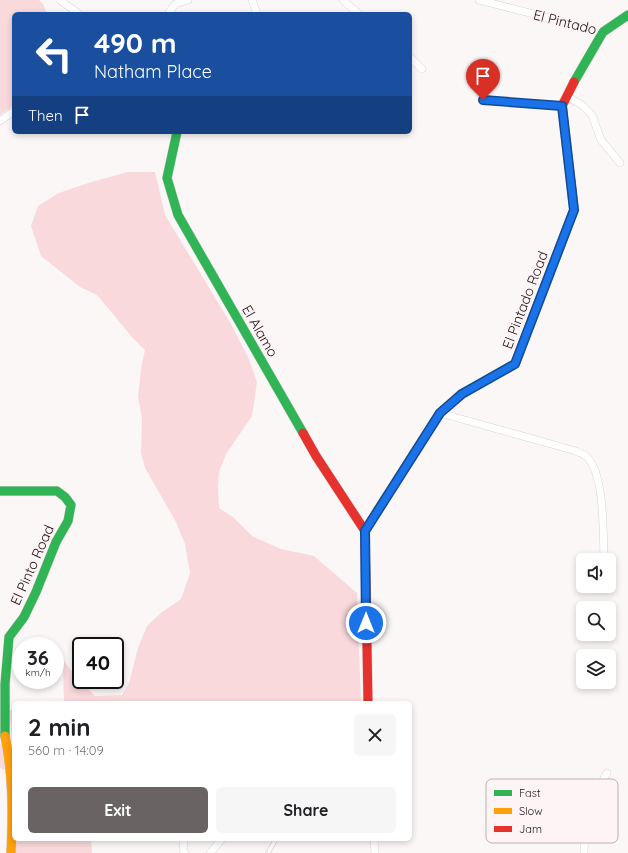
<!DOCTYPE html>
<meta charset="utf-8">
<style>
body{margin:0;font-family:Quicksand,sans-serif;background:#f6f6f6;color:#202124;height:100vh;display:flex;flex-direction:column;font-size:15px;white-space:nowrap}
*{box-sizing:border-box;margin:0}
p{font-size:13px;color:#757577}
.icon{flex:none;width:22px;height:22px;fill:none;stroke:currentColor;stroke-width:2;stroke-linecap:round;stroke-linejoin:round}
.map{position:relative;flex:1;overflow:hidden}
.details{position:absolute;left:12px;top:701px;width:400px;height:140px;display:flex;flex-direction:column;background:#fff;border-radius:6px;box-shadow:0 2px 6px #0003}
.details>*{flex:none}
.top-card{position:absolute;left:12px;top:12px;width:400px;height:122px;border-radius:6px;box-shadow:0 2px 6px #0003;background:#1a4fa0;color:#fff;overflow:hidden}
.controls{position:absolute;left:576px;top:553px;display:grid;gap:8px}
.controls a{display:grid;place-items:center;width:40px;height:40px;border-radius:6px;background:#fff;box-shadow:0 2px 6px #0003;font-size:20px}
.speed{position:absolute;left:12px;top:637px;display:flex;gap:8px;font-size:20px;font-weight:700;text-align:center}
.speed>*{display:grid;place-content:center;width:52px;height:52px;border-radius:50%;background:#fff;box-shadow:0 2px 6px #0003;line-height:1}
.speed small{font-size:10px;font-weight:400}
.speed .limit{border:2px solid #111;border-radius:6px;background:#fff;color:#111}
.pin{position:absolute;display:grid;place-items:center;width:34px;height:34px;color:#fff;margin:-41px -17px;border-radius:50% 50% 50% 0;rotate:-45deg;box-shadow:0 0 4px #0007}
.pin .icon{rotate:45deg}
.me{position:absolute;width:44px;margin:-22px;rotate:0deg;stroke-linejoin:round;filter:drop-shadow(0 0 3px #0008)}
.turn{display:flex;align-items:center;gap:14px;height:84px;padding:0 16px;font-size:18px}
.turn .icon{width:52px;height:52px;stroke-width:2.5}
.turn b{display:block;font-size:28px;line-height:34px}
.then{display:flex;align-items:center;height:38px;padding:0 16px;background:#0003;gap:8px;font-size:15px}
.round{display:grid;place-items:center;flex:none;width:42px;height:42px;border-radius:6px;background:#f6f6f6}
.headline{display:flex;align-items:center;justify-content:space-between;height:68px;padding:0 16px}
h1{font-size:24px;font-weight:800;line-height:30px}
.button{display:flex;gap:8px;margin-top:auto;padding:8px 16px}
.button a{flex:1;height:46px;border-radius:6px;background:#696364;color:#fff;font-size:16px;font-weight:800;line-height:46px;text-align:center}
.button a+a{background:#f6f6f6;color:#202124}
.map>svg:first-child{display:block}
</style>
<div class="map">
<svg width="628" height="853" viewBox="0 0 628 853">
<rect width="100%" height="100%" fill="#fcf7f7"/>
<!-- green -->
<g fill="#f9d9db">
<path d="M 0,0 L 39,0 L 43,4 L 47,14 L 14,14 L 14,105 L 0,115 Z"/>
<path d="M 128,172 L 155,172 L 165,215 L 231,324 L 248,357 L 257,382 L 252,416 L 226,454 L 219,472 L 218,487 L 219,508 L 233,517 L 252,536 L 281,549 L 314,556 L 357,593 L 361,703 L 64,703 L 63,660 L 77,678 L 95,696 L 122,695 L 129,683 L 138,648 L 147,626 L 162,612 L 181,599 L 190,573 L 185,544 L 176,522 L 145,468 L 141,453 L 142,418 L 138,397 L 141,369 L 145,350 L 132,337 L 97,295 L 80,287 L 41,256 L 31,226 L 38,206 L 59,193 L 88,183 Z"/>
<path d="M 9,710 L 14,711 L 14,756 Z"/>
<path d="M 0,743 L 4,748 L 7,768 L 4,770 L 0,768 Z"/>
<path d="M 17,839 L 91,839 L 92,853 L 15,853 Z"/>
</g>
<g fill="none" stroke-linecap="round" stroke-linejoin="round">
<defs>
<path id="lane" d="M 268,853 L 276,839"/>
<g id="street">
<path d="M 60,0 L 79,14"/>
<path d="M 252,0 L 257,14"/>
<path d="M 343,0 L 359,14"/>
<path d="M 479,0 L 603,32"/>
<path d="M 168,14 L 175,4 L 188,0"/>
<path d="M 410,57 L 422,69"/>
<path d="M 566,96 L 582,105 L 592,115 L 601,140 L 620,163"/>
<path d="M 483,100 L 562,106"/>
<path d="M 0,121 L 14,111"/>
<path d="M 440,413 L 576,451 C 579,453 584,454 587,457 C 605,475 603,534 604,560"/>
<path d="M 184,839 L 183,850 L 185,853"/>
<path d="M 374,839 L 375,853"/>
<path d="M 210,853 L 222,839"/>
<path d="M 584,853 L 586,812 L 607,773"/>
</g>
<g id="fast">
<path d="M 574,82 L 603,32 L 628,15"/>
<path d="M 177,132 L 167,178 L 178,215 L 303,433"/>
<path d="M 0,491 L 57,491 L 65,497 L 71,505 L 68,521 L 56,542 L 36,592 L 24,617 L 9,637 L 5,684 L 5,736"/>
<path d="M 378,510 L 440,413 L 461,394 L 515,364 L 574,210 L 572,191"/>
</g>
<path id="slow" d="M 5,736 C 13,775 13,813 11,853"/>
<g id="jam">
<path d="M 572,191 L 562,106 L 574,82"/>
<path d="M 303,433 L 316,456 L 365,531"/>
<path d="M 368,703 L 365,531 L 378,510"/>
</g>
</defs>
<!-- lane casing -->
<use href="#lane" stroke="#d9d3d4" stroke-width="5"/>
<!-- street casing -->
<use href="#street" stroke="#d9d3d4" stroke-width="8"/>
<!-- fast casing -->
<use href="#fast" stroke="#d9d3d4" stroke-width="10"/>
<!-- slow casing -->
<use href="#slow" stroke="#d9d3d4" stroke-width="10"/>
<!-- jam casing -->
<use href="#jam" stroke="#d9d3d4" stroke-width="10"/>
<!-- lane -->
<use href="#lane" stroke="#fffefe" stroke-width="3.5"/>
<!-- street -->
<use href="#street" stroke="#fffefe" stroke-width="7"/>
<!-- fast -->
<use href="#fast" stroke="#30b455" stroke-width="9"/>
<!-- slow -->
<use href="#slow" stroke="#ff9f0a" stroke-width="9"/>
<!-- jam -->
<use href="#jam" stroke="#e5322d" stroke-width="9"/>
</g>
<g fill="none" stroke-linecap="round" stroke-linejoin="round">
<defs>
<path id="route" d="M 366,623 L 365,531 L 440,413 L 462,394 L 515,364 L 574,210 L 562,106 L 483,100"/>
</defs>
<!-- route casing -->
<use href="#route" stroke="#114b97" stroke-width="10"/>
<!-- route -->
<use href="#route" stroke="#1a73e8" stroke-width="7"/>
</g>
<g text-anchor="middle" stroke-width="3.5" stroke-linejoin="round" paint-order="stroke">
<!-- street labels -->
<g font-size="14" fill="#1a1415" stroke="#fff4f5">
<text transform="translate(565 22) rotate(14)" y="5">El Pintado</text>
<text transform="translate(525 300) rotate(-69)" y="5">El Pintado Road</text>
<text transform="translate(260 331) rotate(60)" y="5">El Alamo</text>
<text transform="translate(32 565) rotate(-66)" y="5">El Pinto Road</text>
</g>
</g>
<!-- legend -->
<rect x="486" y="779" width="132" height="64" rx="6" fill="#fff4f5" stroke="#bab1b2" stroke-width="1"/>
<rect x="494" y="790" width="18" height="6" fill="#30b455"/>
<rect x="494" y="808" width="18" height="6" fill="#ff9f0a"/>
<rect x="494" y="826" width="18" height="6" fill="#e5322d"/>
<g font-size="11" fill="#1a1415">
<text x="519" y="797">Fast</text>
<text x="519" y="815">Slow</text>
<text x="519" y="833">Jam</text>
</g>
</svg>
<div class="controls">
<a><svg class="icon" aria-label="sound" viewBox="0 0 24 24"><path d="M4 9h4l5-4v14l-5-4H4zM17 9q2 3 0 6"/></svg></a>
<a><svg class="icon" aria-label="search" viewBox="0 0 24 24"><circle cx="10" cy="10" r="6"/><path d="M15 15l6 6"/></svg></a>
<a><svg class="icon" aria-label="layers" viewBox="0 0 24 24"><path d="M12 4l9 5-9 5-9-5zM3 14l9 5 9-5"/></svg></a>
</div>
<div class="speed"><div>36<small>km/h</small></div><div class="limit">40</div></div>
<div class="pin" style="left:483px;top:100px;background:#d93025"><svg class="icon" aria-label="arrive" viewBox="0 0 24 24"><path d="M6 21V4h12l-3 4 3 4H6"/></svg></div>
<svg class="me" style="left:366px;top:623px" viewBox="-20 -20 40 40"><circle r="17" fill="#1a73e8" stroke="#fff" stroke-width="3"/><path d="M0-11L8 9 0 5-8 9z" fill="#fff"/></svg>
<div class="top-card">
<div class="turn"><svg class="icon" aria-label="left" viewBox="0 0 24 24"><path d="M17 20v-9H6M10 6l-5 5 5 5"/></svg><div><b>490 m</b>Natham Place</div></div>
<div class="then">Then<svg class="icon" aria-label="arrive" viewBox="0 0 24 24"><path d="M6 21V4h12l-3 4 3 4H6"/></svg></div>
</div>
<section class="details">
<div class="headline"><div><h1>2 min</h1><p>560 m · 14:09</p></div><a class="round"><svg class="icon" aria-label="close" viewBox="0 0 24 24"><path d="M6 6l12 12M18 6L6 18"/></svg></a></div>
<div class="button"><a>Exit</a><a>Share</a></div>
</section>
</div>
